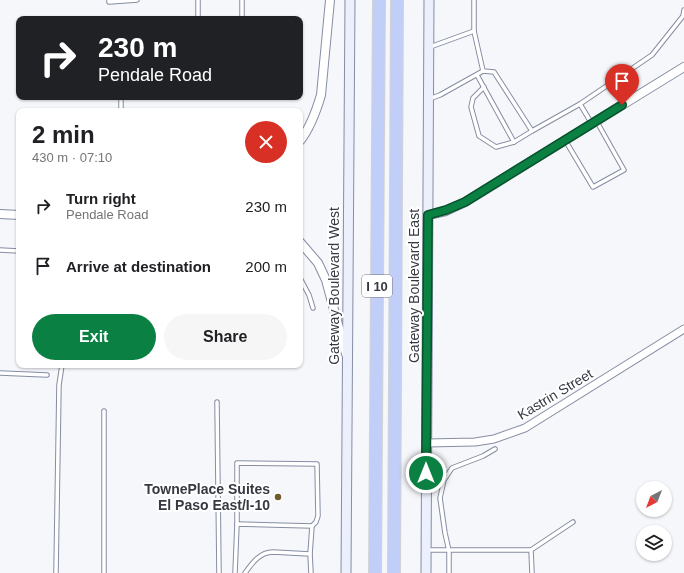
<!DOCTYPE html>
<meta charset="utf-8">
<style>
body{margin:0;font-family:Helvetica,sans-serif;background:#f6f6f6;color:#202124;height:100vh;display:flex;flex-direction:column;font-size:15px;white-space:nowrap}
*{box-sizing:border-box;margin:0}
p{font-size:13px;color:#757577}
.icon{flex:none;width:22px;height:22px;fill:none;stroke:currentColor;stroke-width:2;stroke-linecap:round;stroke-linejoin:round}
.map{position:relative;flex:1;overflow:hidden}
.panel{position:absolute;left:16px;top:108px;width:287px;height:260px;display:flex;flex-direction:column;background:#fff;border-radius:8px;box-shadow:0 1px 3px #0004}
.panel>*{flex:none}
.hud{position:absolute;left:16px;top:16px;width:287px;height:84px;border-radius:8px;box-shadow:0 1px 3px #0004;background:#202124;color:#fff;overflow:hidden}
.needle{width:26px;rotate:222deg}
.fabs{position:absolute;left:636px;top:481px;display:grid;gap:8px}
.fabs a{display:grid;place-items:center;width:36px;height:36px;border-radius:50%;background:#fff;box-shadow:0 1px 3px #0004;font-size:20px}
.pin{position:absolute;display:grid;place-items:center;width:34px;height:34px;color:#fff;margin:-41px -17px;border-radius:50% 50% 50% 0;rotate:-45deg;box-shadow:0 0 4px #0007}
.pin .icon{rotate:45deg}
.me{position:absolute;width:44px;margin:-22px;rotate:0deg;stroke-linejoin:round;filter:drop-shadow(0 0 3px #0008)}
.turn{display:flex;align-items:center;gap:14px;height:84px;padding:0 16px;font-size:18px}
.turn .icon{width:52px;height:52px;stroke-width:2.5}
.turn b{display:block;font-size:28px;line-height:34px}
.round{display:grid;place-items:center;flex:none;width:42px;height:42px;border-radius:21px;background:#f6f6f6}
.overview{display:flex;align-items:center;justify-content:space-between;height:68px;padding:0 16px}
h1{font-size:24px;font-weight:600;line-height:30px}
.primary-button{display:flex;gap:8px;margin-top:auto;padding:8px 16px}
.primary-button a{flex:1;height:46px;border-radius:24px;background:#0b8043;color:#fff;font-size:16px;font-weight:600;line-height:46px;text-align:center}
.primary-button a+a{background:#f6f6f6;color:#202124}
ul{padding:0;list-style:none}
li{display:flex;align-items:center;gap:12px;height:60px;padding:0 16px}
li div{flex:1}
li b{display:block;font-size:15px}
li em{font-style:normal}
.map>svg:first-child{display:block}
</style>
<div class="map">
<svg width="684" height="573" viewBox="0 0 684 573">
<rect width="100%" height="100%" fill="#f5f7fb"/>
<g fill="none" stroke-linecap="round" stroke-linejoin="round">
<defs>
<g id="service">
<path d="M 109,0 L 109,2 L 137,0"/>
<path d="M 474,0 L 474,31 L 483,71"/>
<path d="M 198,19 L 198,0"/>
<path d="M 242,19 L 242,0"/>
<path d="M 430,47 L 474,31"/>
<path d="M 477,75 L 514,142"/>
<path d="M 484,87 L 473,98 L 471,107 L 479,136 L 496,147 L 514,142 L 532,131"/>
<path d="M 121,97 L 121,111"/>
<path d="M 429,99 L 440,95 L 483,71 L 494,72 L 532,131 L 580,104"/>
<path d="M 592,124 L 580,104 L 652,55 L 683,16 L 684,10"/>
<path d="M 565,140 L 593,187 L 624,170 L 597,122"/>
<path d="M 0,250 L 19,251"/>
<path d="M 300,278 L 309,295 L 313,308"/>
<path d="M 0,373 L 47,375"/>
<path d="M 217,402 L 219,573"/>
<path d="M 104,411 L 104,573"/>
<path d="M 237,524 L 237,463 L 317,464 L 318,516 L 316,522 L 312,526"/>
<path d="M 427,550 L 531,550 L 532,573"/>
<path d="M 531,550 L 573,522"/>
<path d="M 56,573 L 59,385 L 62,365"/>
<path d="M 235,573 L 237,524 L 312,526 L 310,554"/>
<path d="M 245,573 C 252,563 260,552 273,552 L 310,554 L 311,573"/>
<path d="M 449,573 L 449,551 L 445,533 L 440,498 L 444,480 L 452,468 L 483,456 L 495,449"/>
</g>
<path id="minor" d="M 427,443 L 475,442 L 494,439 L 525,428 L 684,329"/>
<g id="tertiary">
<path d="M 300,141 C 310,128 316,112 321,95 L 330,0"/>
<path d="M 0,214 L 19,215"/>
<path d="M 428,215 L 446,211 L 465,202 L 684,67"/>
<path d="M 300,242 L 318,263 L 326,280 L 346,354"/>
</g>
<g id="secondary">
<path d="M 346,573 L 350,0"/>
<path d="M 426,573 L 429,0"/>
</g>
<g id="motorway">
<path d="M 375,573 L 379,0"/>
<path d="M 394,573 L 397,0"/>
</g>
</defs>
<!-- service casing -->
<use href="#service" stroke="#868da3" stroke-width="5.5"/>
<!-- minor casing -->
<use href="#minor" stroke="#868da3" stroke-width="9"/>
<!-- tertiary casing -->
<use href="#tertiary" stroke="#868da3" stroke-width="10"/>
<!-- secondary casing -->
<use href="#secondary" stroke="#868da3" stroke-width="11"/>
<!-- motorway casing -->
<use href="#motorway" stroke="#d3d3d5" stroke-width="14"/>
<!-- service -->
<use href="#service" stroke="#fff" stroke-width="3.5"/>
<!-- minor -->
<use href="#minor" stroke="#fff" stroke-width="7"/>
<!-- tertiary -->
<use href="#tertiary" stroke="#fff" stroke-width="8"/>
<!-- secondary -->
<use href="#secondary" stroke="#ecf0fd" stroke-width="9"/>
<!-- motorway -->
<use href="#motorway" stroke="#c0cef8" stroke-width="12"/>
</g>
<g fill="none" stroke-linecap="round" stroke-linejoin="round">
<defs>
<path id="route" d="M 426,473 L 428,215 L 446,210 L 465,202 L 622,105"/>
</defs>
<!-- route casing -->
<use href="#route" stroke="#07532c" stroke-width="10"/>
<!-- route -->
<use href="#route" stroke="#0b8043" stroke-width="7"/>
</g>
<!-- markers -->
<circle fill="#6e5c2a" stroke="#fff" stroke-width="1.5" cx="278" cy="497" r="4"/>
<g text-anchor="middle" stroke-width="4" stroke-linejoin="round" paint-order="stroke">
<!-- shield labels -->
<rect fill="#fff" stroke="#72747b" stroke-width="1" x="362" y="275" width="30" height="22" rx="3"/>
<g font-size="13" font-weight="bold" fill="#363942">
<text x="377" y="291">I 10</text>
</g>
<!-- street labels -->
<g font-size="14" fill="#363942" stroke="#fff">
<text transform="translate(334 286) rotate(-90)" y="5">Gateway Boulevard West</text>
<text transform="translate(414 286) rotate(-90)" y="5">Gateway Boulevard East</text>
<text transform="translate(555 394) rotate(-31)" y="5">Kastrin Street</text>
</g>
<!-- poi labels -->
<g font-size="14" font-weight="bold" fill="#363942" stroke="#fff" text-anchor="end">
<text x="270" y="494">TownePlace Suites<tspan x="270" dy="16">El Paso East/I-10</tspan></text>
</g>
</g>
</svg>
<div class="fabs">
<a><svg class="needle" viewBox="-14 -14 28 28"><path d="M0-13l5 13h-10z" fill="#e53935"/><path d="M0 13l5-13h-10z" fill="#757577"/></svg></a>
<a><svg class="icon" aria-label="layers" viewBox="0 0 24 24"><path d="M12 4l9 5-9 5-9-5zM3 14l9 5 9-5"/></svg></a>
</div>
<div class="pin" style="left:622px;top:105px;background:#d93025"><svg class="icon" aria-label="arrive" viewBox="0 0 24 24"><path d="M6 21V4h12l-3 4 3 4H6"/></svg></div>
<svg class="me" style="left:426px;top:473px" viewBox="-20 -20 40 40"><circle r="17" fill="#0b8043" stroke="#fff" stroke-width="3"/><path d="M0-11L8 9 0 5-8 9z" fill="#fff"/></svg>
<div class="hud">
<div class="turn"><svg class="icon" aria-label="right" viewBox="0 0 24 24"><path d="M7 20v-9h11M14 6l5 5-5 5"/></svg><div><b>230 m</b>Pendale Road</div></div>
</div>
<section class="panel">
<div class="overview"><div><h1>2 min</h1><p>430 m · 07:10</p></div><a class="round" style="background:#d93025;color:#fff"><svg class="icon" aria-label="close" viewBox="0 0 24 24"><path d="M6 6l12 12M18 6L6 18"/></svg></a></div>
<ul>
<li><svg class="icon" aria-label="right" viewBox="0 0 24 24"><path d="M7 20v-9h11M14 6l5 5-5 5"/></svg><div><b>Turn right</b><p>Pendale Road</p></div><em>230 m</em></li>
<li><svg class="icon" aria-label="arrive" viewBox="0 0 24 24"><path d="M6 21V4h12l-3 4 3 4H6"/></svg><div><b>Arrive at destination</b></div><em>200 m</em></li>
</ul>
<div class="primary-button"><a>Exit</a><a>Share</a></div>
</section>
</div>
